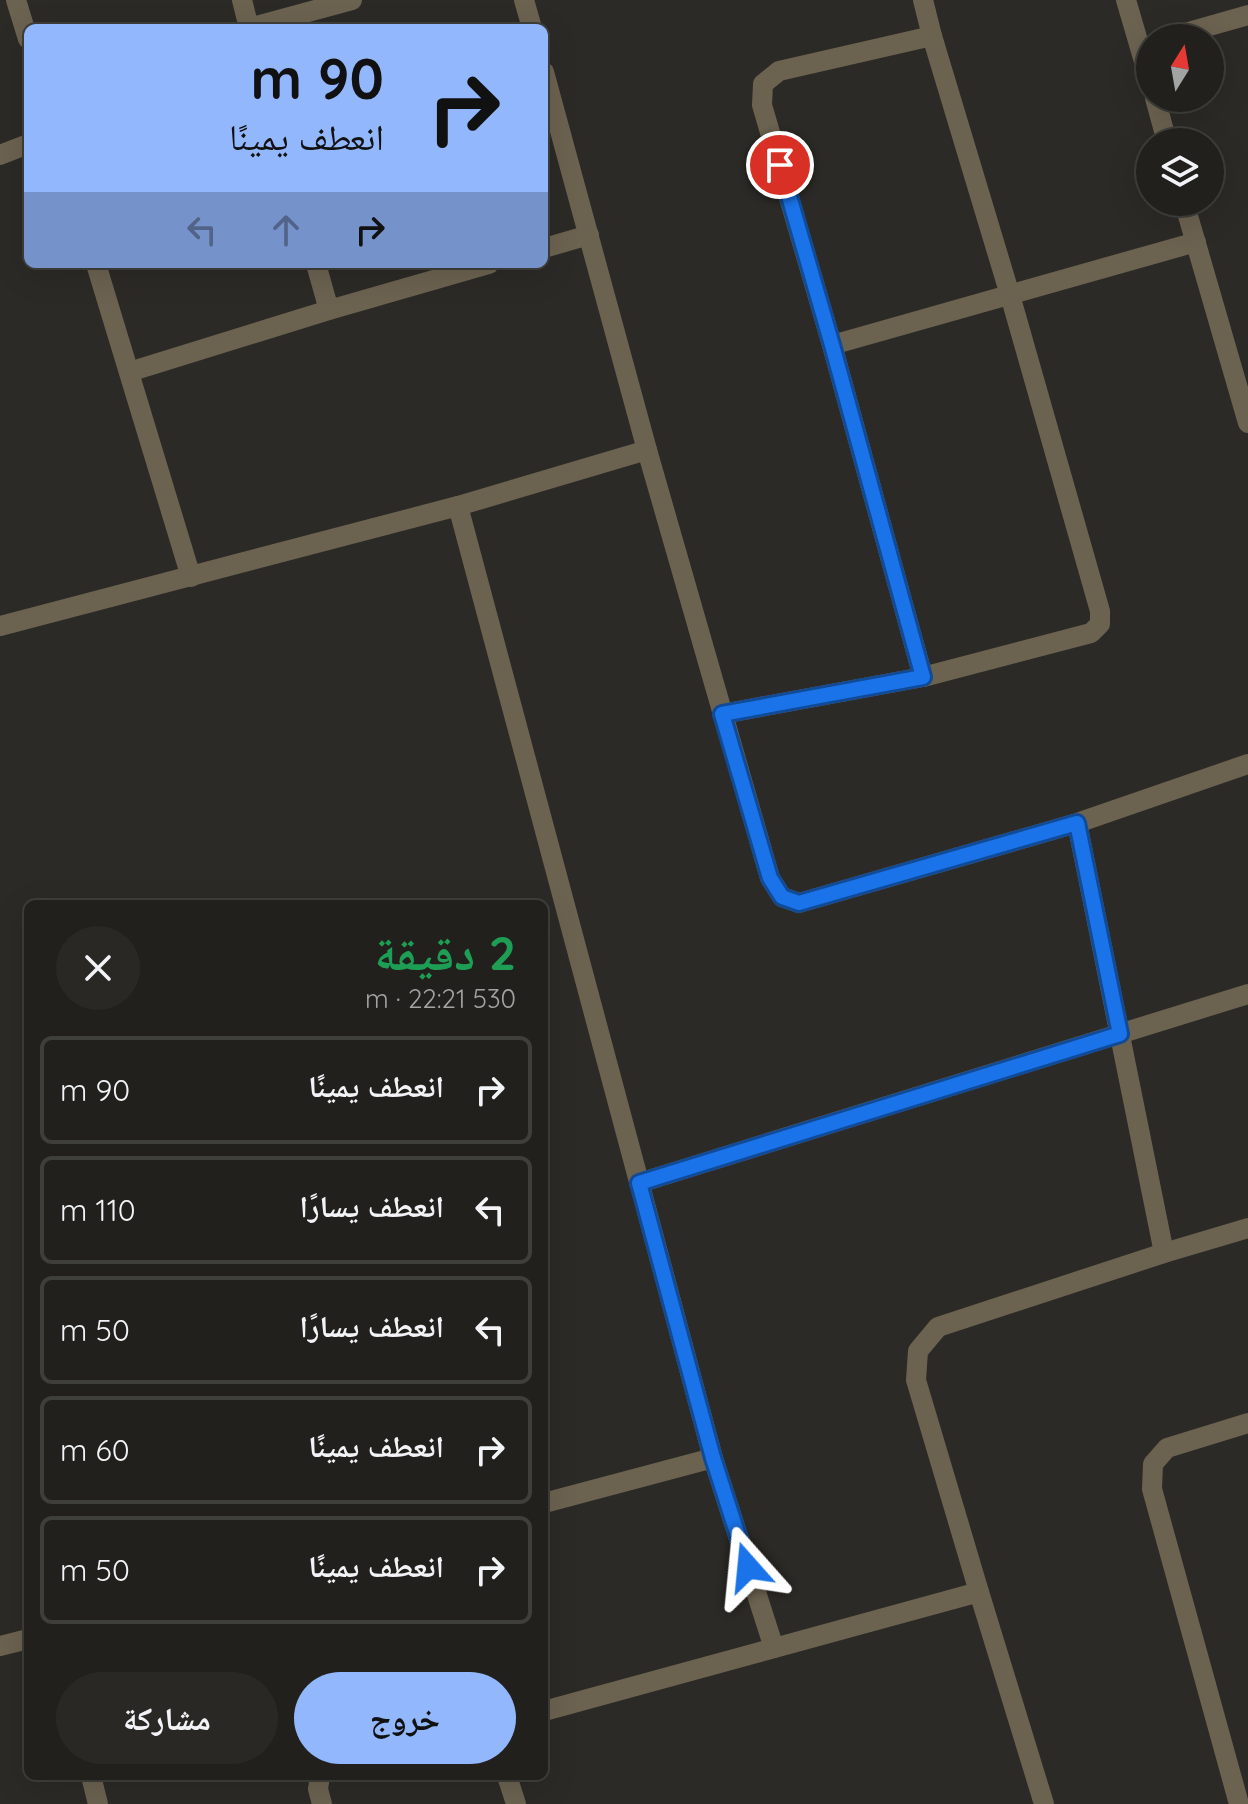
<!DOCTYPE html>
<html lang="ar">
<meta charset="utf-8">
<style>
body{margin:0;font-family:Quicksand,"Noto Naskh Arabic",sans-serif;background:#292825;color:#f1f3f6;direction:rtl;height:100vh;display:flex;flex-direction:column;font-size:30px;white-space:nowrap}
*{box-sizing:border-box;margin:0}
p{font-size:26px;color:#a2a3a3}
.icon{flex:none;width:44px;height:44px;fill:none;stroke:currentColor;stroke-width:2;stroke-linecap:round;stroke-linejoin:round}
.map{position:relative;flex:1;overflow:hidden;direction:ltr}
.sheet{position:absolute;left:24px;top:900px;width:524px;height:880px;display:flex;flex-direction:column;background:#21201c;border-radius:12px;box-shadow:0 8px 32px #0002,0 0 0 2px #3e3e3b;direction:rtl}
.sheet>*{flex:none}
.banner{position:absolute;left:24px;top:24px;width:524px;height:244px;border-radius:12px;box-shadow:0 8px 32px #0002,0 0 0 2px #3e3e3b;direction:rtl;background:#93b7fd;color:#111;overflow:hidden}
.needle{width:52px;rotate:11deg}
.tools{position:absolute;left:1136px;top:24px;display:grid;gap:16px}
.tools a{display:grid;place-items:center;width:88px;height:88px;border-radius:50%;background:#21201c;box-shadow:0 8px 32px #0002,0 0 0 2px #3e3e3b;font-size:40px}
.pin{position:absolute;display:grid;place-items:center;width:68px;height:68px;color:#fff;margin:-34px;border:4px solid #fff;border-radius:50%;box-shadow:0 2px 8px #0007}
.me{position:absolute;width:88px;margin:-44px;rotate:342deg;stroke-linejoin:round;filter:drop-shadow(0 0 6px #0008)}
.turn{display:flex;align-items:center;gap:28px;height:168px;padding:0 32px;font-size:36px}
.turn .icon{width:104px;height:104px;stroke-width:2.5}
.turn b{display:block;font-size:56px;line-height:68px}
.lanes{display:flex;align-items:center;height:76px;padding:0 32px;background:#0003;justify-content:center;gap:40px;direction:ltr}
.lanes .off{opacity:.35}
.round{display:grid;place-items:center;flex:none;width:84px;height:84px;border-radius:42px;background:#292825}
.summary{display:flex;align-items:center;justify-content:space-between;height:136px;padding:0 32px}
h1{font-size:48px;font-weight:800;line-height:60px;color:#1e9e55}
.button{display:flex;gap:16px;margin-top:auto;padding:16px 32px}
.button a{flex:1;height:92px;border-radius:48px;background:#93b7fd;color:#111;font-size:32px;font-weight:800;line-height:92px;text-align:center}
.button a+a{background:#292825;color:#f1f3f6}
ul{padding:0;list-style:none}
li{display:flex;align-items:center;gap:24px;height:108px;margin:0 16px 12px;padding:0 16px;border:4px solid #3e3e3b;border-radius:12px}
li div{flex:1}
li b{display:block;font-size:30px}
li em{font-style:normal}
.map>svg:first-child{display:block}
</style>
<div class="map">
<svg width="1248" height="1804" viewBox="0 0 1248 1804">
<rect width="100%" height="100%" fill="#2c2a26"/>
<g fill="none" stroke-linecap="round" stroke-linejoin="round">
<!-- minor -->
<g stroke="#6c6250" stroke-width="20">
<path d="M 16,0 L 28,39"/>
<path d="M 242,0 L 249,28 L 352,0"/>
<path d="M 524,0 L 532,28"/>
<path d="M 923,0 L 932,36 L 779,71 L 763,84 L 762,105 L 832,345 L 1196,242"/>
<path d="M 1126,0 L 1150,82"/>
<path d="M 1167,38 L 1248,15"/>
<path d="M 544,72 L 647,450 L 770,878 L 782,897 L 799,903 L 1077,823 L 1248,764"/>
<path d="M 1155,98 L 1167,142"/>
<path d="M 0,155 L 28,144"/>
<path d="M 1184,202 L 1248,423"/>
<path d="M 544,248 L 589,235"/>
<path d="M 96,264 L 191,577"/>
<path d="M 316,264 L 329,310"/>
<path d="M 832,345 L 923,677"/>
<path d="M 129,372 L 329,310 L 489,264"/>
<path d="M 458,506 L 647,450"/>
<path d="M 0,626 L 458,506 L 713,1458 L 544,1503"/>
<path d="M 722,714 L 923,677 L 1091,633 L 1100,624 L 1100,611 L 1010,295 L 932,36"/>
<path d="M 1077,823 L 1164,1253"/>
<path d="M 639,1183 L 1248,994"/>
<path d="M 713,1458 L 774,1648"/>
<path d="M 979,1592 L 916,1380 L 918,1351 L 938,1327 L 1164,1253 L 1248,1228"/>
<path d="M 0,1646 L 28,1639"/>
<path d="M 544,1711 L 979,1592 L 1044,1804"/>
<path d="M 91,1776 L 98,1804"/>
<path d="M 320,1776 L 318,1789 L 322,1804"/>
<path d="M 507,1776 L 516,1804"/>
<path d="M 1239,1804 L 1152,1489 L 1153,1464 L 1167,1448 L 1248,1423"/>
</g>
</g>
<g fill="none" stroke-linecap="round" stroke-linejoin="round">
<defs>
<path id="route" d="M 748,1567 L 713,1458 L 639,1183 L 1120,1034 L 1077,823 L 799,903 L 782,897 L 770,878 L 722,714 L 923,677 L 832,345 L 780,165"/>
</defs>
<!-- route casing -->
<use href="#route" stroke="#114b97" stroke-width="20"/>
<!-- route -->
<use href="#route" stroke="#1a73e8" stroke-width="14"/>
</g>
</svg>
<div class="tools">
<a><svg class="needle" viewBox="-14 -14 28 28"><path d="M0-13l5 13h-10z" fill="#e53935"/><path d="M0 13l5-13h-10z" fill="#a2a3a3"/></svg></a>
<a><svg class="icon" aria-label="layers" viewBox="0 0 24 24"><path d="M12 4l9 5-9 5-9-5zM3 14l9 5 9-5"/></svg></a>
</div>
<div class="pin" style="left:780px;top:165px;background:#d93025"><svg class="icon" aria-label="arrive" viewBox="0 0 24 24"><path d="M6 21V4h12l-3 4 3 4H6"/></svg></div>
<svg class="me" style="left:748px;top:1567px" viewBox="-20 -20 40 40"><path d="M0-17L14 15 0 8-14 15z" fill="#1a73e8" stroke="#fff" stroke-width="4"/></svg>
<div class="banner">
<div class="turn"><svg class="icon" aria-label="right" viewBox="0 0 24 24"><path d="M7 20v-9h11M14 6l5 5-5 5"/></svg><div><b>90 m</b>انعطف يمينًا</div></div>
<div class="lanes"><svg class="icon off" aria-label="left" viewBox="0 0 24 24"><path d="M17 20v-9H6M10 6l-5 5 5 5"/></svg><svg class="icon off" aria-label="ahead" viewBox="0 0 24 24"><path d="M12 20V5M6 11l6-6 6 6"/></svg><svg class="icon" aria-label="right" viewBox="0 0 24 24"><path d="M7 20v-9h11M14 6l5 5-5 5"/></svg></div>
</div>
<section class="sheet">
<div class="summary"><div><h1>2 دقيقة</h1><p>530 m · 22:21</p></div><a class="round"><svg class="icon" aria-label="close" viewBox="0 0 24 24"><path d="M6 6l12 12M18 6L6 18"/></svg></a></div>
<ul>
<li><svg class="icon" aria-label="right" viewBox="0 0 24 24"><path d="M7 20v-9h11M14 6l5 5-5 5"/></svg><div><b>انعطف يمينًا</b></div><em>90 m</em></li>
<li><svg class="icon" aria-label="left" viewBox="0 0 24 24"><path d="M17 20v-9H6M10 6l-5 5 5 5"/></svg><div><b>انعطف يسارًا</b></div><em>110 m</em></li>
<li><svg class="icon" aria-label="left" viewBox="0 0 24 24"><path d="M17 20v-9H6M10 6l-5 5 5 5"/></svg><div><b>انعطف يسارًا</b></div><em>50 m</em></li>
<li><svg class="icon" aria-label="right" viewBox="0 0 24 24"><path d="M7 20v-9h11M14 6l5 5-5 5"/></svg><div><b>انعطف يمينًا</b></div><em>60 m</em></li>
<li><svg class="icon" aria-label="right" viewBox="0 0 24 24"><path d="M7 20v-9h11M14 6l5 5-5 5"/></svg><div><b>انعطف يمينًا</b></div><em>50 m</em></li>
</ul>
<div class="button"><a>خروج</a><a>مشاركة</a></div>
</section>
</div>
